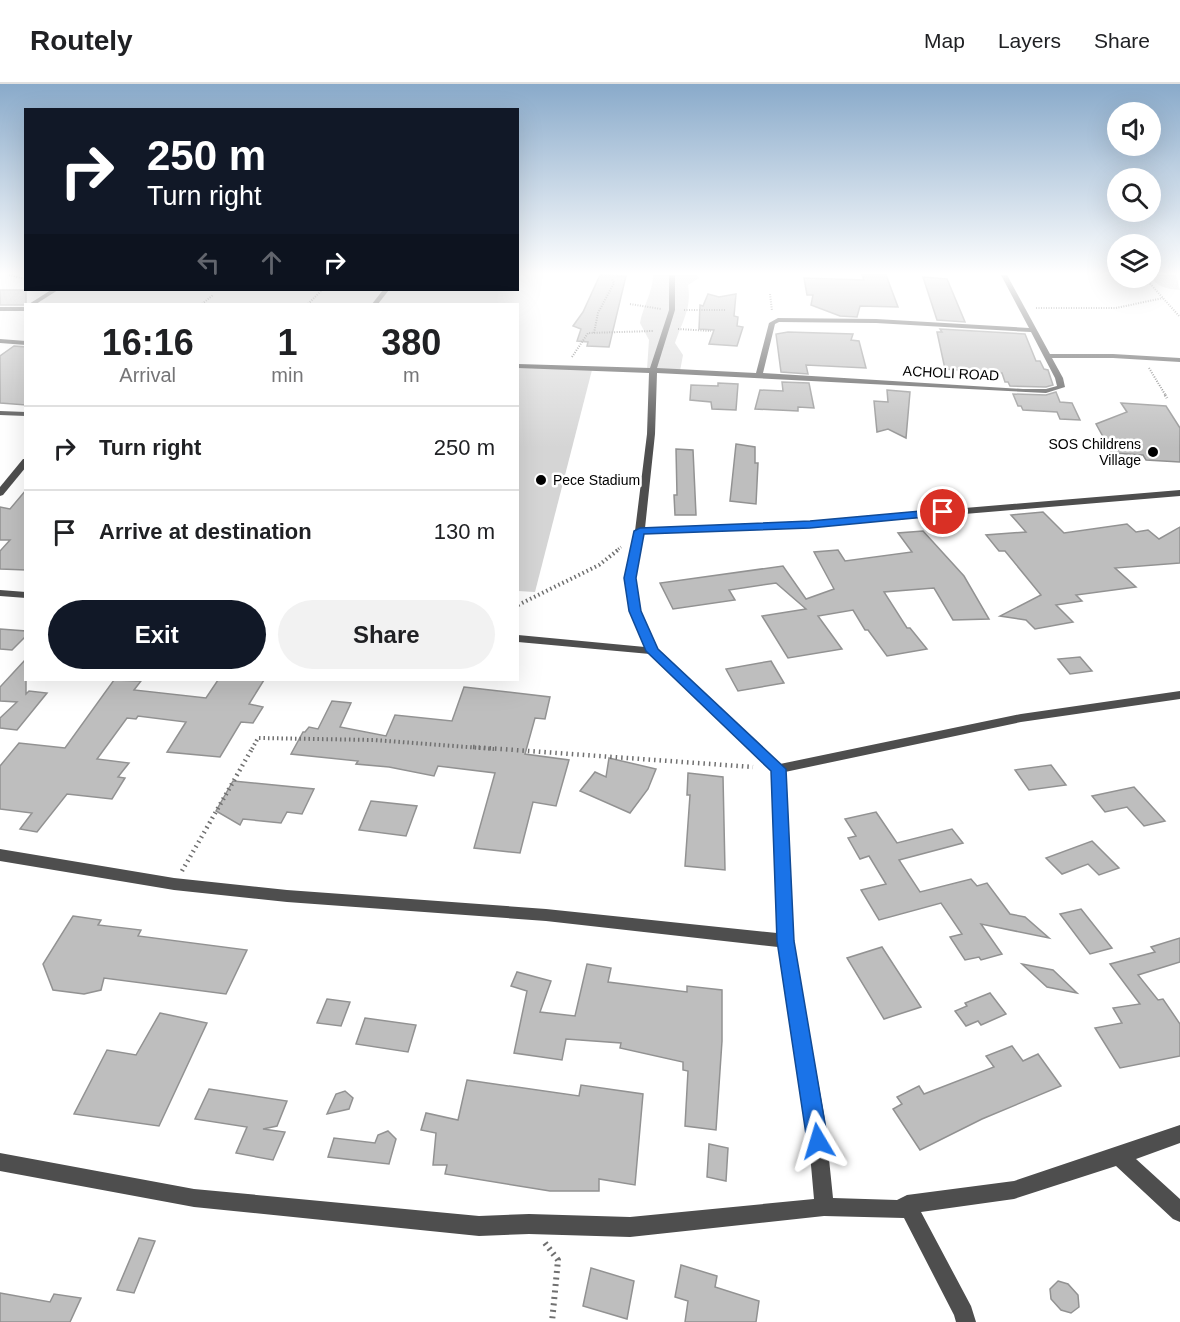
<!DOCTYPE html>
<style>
body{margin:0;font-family:Helvetica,sans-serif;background:#f2f2f2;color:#202124;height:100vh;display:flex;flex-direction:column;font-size:22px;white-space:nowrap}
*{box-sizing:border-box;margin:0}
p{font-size:20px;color:#757577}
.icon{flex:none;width:33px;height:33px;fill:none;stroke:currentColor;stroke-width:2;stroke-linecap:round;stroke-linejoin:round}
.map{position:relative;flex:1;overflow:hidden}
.drawer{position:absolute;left:24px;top:219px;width:495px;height:378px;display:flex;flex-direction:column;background:#fff;border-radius:0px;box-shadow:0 6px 24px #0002}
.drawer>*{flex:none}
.hud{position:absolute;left:24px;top:24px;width:495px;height:183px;border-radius:0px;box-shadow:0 6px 24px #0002;background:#111827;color:#fff;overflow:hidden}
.fabs{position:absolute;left:1107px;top:18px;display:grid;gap:12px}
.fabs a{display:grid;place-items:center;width:54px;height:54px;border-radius:50%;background:#fff;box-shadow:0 6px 24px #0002;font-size:30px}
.pin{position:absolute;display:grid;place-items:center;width:51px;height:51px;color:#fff;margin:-26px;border:3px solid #fff;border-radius:50%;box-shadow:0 2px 6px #0007}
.me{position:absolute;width:66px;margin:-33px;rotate:353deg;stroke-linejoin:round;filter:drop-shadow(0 0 4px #0008)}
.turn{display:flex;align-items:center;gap:21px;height:126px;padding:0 24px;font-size:27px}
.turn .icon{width:78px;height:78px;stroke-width:2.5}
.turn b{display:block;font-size:42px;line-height:51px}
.lanes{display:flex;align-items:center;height:57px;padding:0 24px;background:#0003;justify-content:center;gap:30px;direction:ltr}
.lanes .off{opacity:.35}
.eta{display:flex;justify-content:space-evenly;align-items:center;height:102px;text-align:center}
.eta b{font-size:36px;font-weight:600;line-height:42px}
.cta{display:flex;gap:12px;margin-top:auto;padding:12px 24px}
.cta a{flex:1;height:69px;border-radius:36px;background:#111827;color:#fff;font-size:24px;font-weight:600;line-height:69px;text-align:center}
.cta a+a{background:#f2f2f2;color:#202124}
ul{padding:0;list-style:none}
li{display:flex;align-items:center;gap:18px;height:84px;padding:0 24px;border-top:2px solid #e0e0e0}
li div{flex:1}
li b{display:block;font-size:22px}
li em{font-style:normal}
header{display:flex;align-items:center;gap:36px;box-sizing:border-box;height:84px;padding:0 30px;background:#fff;border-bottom:2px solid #e0e0e0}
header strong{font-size:28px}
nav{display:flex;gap:33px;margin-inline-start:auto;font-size:21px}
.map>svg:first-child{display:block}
</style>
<header>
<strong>Routely</strong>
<nav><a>Map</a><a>Layers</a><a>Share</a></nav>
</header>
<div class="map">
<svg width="1180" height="1238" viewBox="0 0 1180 1238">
<rect width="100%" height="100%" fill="#fff"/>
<!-- green -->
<g fill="#d5d5d5">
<path d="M 653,191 L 697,191 L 699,194 L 688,201 C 692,224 682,238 675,259 L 683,271 L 680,287 L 647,285 L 649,256 L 640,239 C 643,222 653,208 653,191 Z"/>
<path d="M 1150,191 L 1176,191 L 1180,206 C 1167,205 1156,203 1150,191 Z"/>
<path d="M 518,282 L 592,286 L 535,508 L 518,507 Z"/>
</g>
<!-- building -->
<g fill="#bebebe" stroke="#929292" stroke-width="1.5">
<path d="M 600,191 L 626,192 L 609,263 L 587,262 L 588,258 L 577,257 L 581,245 L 573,242 L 583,228 Z"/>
<path d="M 862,191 L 886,191 L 898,223 L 860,222 L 857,233 L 840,232 L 811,221 L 813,211 L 807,211 L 804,194 L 864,196 Z"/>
<path d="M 923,193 L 947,195 L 965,238 L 937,236 Z"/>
<rect x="0" y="206" width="26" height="15"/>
<path d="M 708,210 L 719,213 L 736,210 L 734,232 L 738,233 L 737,242 L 743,243 L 737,262 L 709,260 L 714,246 L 699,245 L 700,221 L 703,222 Z"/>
<path d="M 940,245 L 1025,250 L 1036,277 L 1040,277 L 1044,285 L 1048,286 L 1053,301 L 1046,303 L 1010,302 L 1008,298 L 1005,298 L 1002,289 L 945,285 L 937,248 L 942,248 Z"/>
<path d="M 788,248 L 853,250 L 851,256 L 859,257 L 866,284 L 806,281 L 808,290 L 781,288 L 776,250 Z"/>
<path d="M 14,262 L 26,263 L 26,321 L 0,319 L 0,272 Z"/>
<path d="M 782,298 L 809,299 L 814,324 L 798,323 L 798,327 L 755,325 L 760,306 L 783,307 Z"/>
<path d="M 718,299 L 738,300 L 736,326 L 712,325 L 711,318 L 690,316 L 691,301 L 718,302 Z"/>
<path d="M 887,306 L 910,308 L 906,354 L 888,345 L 877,348 L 874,317 L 888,318 Z"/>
<path d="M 1056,308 L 1060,318 L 1072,319 L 1080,336 L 1060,335 L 1057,328 L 1023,326 L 1021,322 L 1018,322 L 1013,310 L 1046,311 Z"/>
<path d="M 1121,319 L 1166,322 L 1180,344 L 1180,378 L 1146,376 L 1143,371 L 1112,369 L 1096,340 L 1127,328 Z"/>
<path d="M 736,360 L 755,363 L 755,379 L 758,379 L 756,420 L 730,417 Z"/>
<path d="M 676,365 L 693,366 L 696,431 L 675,431 L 674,411 L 677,411 Z"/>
<path d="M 26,406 L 26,486 L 0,485 L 0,467 L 10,456 L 0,456 L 0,423 L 10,425 Z"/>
<path d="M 1043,428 L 1064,449 L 1127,440 L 1136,448 L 1148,446 L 1159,455 L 1180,443 L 1180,479 L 1115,484 L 1136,503 L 1076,511 L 1082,517 L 1056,521 L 1073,538 L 1035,545 L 1026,536 L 1000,532 L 1041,511 L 1005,467 L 999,467 L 986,451 L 1026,448 L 1011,431 Z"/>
<path d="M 923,447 L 964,492 L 989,535 L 953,536 L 934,504 L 884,508 L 907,544 L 910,544 L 927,565 L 887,572 L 868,546 L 865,546 L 853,526 L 818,532 L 842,565 L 788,574 L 762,532 L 806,525 L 776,499 L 729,506 L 735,516 L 673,525 L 660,499 L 783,482 L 806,515 L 834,505 L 814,468 L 838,466 L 845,477 L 912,468 L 898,449 Z"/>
<path d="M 0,545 L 26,547 L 26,552 L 12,566 L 0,565 Z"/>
<path d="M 1080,573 L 1092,587 L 1070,590 L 1058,575 Z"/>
<path d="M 26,575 L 26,610 L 29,607 L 47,609 L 17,646 L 0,644 L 0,634 L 17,618 L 0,617 L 0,603 Z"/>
<path d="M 771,577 L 784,599 L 738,607 L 726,585 Z"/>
<path d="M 114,596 L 141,597 L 134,606 L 206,614 L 218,596 L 264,596 L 249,620 L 263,623 L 253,639 L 241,638 L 220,673 L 167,668 L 186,638 L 138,632 L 136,635 L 127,634 L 97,675 L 129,679 L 118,693 L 125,694 L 112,715 L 67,710 L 37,748 L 20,745 L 32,729 L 0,725 L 0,682 L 19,659 L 65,664 Z"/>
<path d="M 464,603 L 550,613 L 545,635 L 535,634 L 525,670 L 569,676 L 556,722 L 533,718 L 520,769 L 474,764 L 495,689 L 438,682 L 434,692 L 389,683 L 356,680 L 358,677 L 291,670 L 303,648 L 305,648 L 309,643 L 318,645 L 332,617 L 351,619 L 340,643 L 386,652 L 395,631 L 452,637 Z"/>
<path d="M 609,674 L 656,685 L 648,705 L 630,729 L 580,707 L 595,688 L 606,693 Z"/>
<path d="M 1051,681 L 1066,701 L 1029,706 L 1015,686 Z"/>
<path d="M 688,689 L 723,693 L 725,786 L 685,782 L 690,711 L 687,711 Z"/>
<path d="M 233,697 L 314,705 L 302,730 L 287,728 L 281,739 L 243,735 L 240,741 L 216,727 Z"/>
<path d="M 1134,703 L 1165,737 L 1144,742 L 1127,723 L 1105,728 L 1092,712 Z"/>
<path d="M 371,717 L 417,722 L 406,752 L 359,746 Z"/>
<path d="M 876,728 L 897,759 L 952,745 L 963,759 L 899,776 L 920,808 L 971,795 L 977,802 L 987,799 L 1010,830 L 1025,833 L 1049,854 L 981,840 L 1002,870 L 981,876 L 979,873 L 965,876 L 950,853 L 962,850 L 941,819 L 879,836 L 861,806 L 886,800 L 869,772 L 860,775 L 848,754 L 856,752 L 845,735 Z"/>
<path d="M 1092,757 L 1119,784 L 1099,791 L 1088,780 L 1062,790 L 1046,774 Z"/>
<path d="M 1081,825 L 1112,864 L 1090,870 L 1060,830 Z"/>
<path d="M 73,832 L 101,836 L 98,841 L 141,846 L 138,852 L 247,866 L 226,910 L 104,894 L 101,906 L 84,910 L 53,906 L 43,880 Z"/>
<path d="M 1180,854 L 1180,878 L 1138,891 L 1158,916 L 1163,915 L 1180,940 L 1180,972 L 1120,984 L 1095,944 L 1122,939 L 1113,924 L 1140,920 L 1110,880 L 1155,868 L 1151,863 Z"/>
<path d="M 882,863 L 921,923 L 884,935 L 847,874 Z"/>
<path d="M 587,880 L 611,884 L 608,898 L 687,908 L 687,902 L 722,906 L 722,957 L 716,1046 L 685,1042 L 688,987 L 683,986 L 683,978 L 620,964 L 621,959 L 566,955 L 562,976 L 514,969 L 527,907 L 511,902 L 517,888 L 551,897 L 540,928 L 575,932 Z"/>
<path d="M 1022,880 L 1053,886 L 1077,909 L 1047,903 Z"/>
<path d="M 990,909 L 1006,930 L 981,941 L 978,937 L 966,942 L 955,927 L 967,922 L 965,919 Z"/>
<path d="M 327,915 L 350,918 L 341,942 L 317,939 Z"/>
<path d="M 160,929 L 207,939 L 159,1042 L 74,1030 L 107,966 L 136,971 Z"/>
<path d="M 365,934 L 416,941 L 408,968 L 356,960 Z"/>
<path d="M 1012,962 L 1023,977 L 1038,970 L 1061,1002 L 982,1035 L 920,1066 L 893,1025 L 902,1020 L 897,1013 L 919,1002 L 924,1010 L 994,983 L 986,972 Z"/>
<path d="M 467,996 L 579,1012 L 581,1001 L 643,1010 L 635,1101 L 599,1095 L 599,1107 L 550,1107 L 445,1090 L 447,1081 L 433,1081 L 436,1049 L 421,1046 L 426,1029 L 458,1036 Z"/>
<path d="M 209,1005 L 287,1017 L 277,1042 L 263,1045 L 285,1048 L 273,1076 L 236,1069 L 247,1043 L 195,1035 Z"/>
<path d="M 345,1007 L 353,1014 L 349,1025 L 327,1030 L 336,1010 Z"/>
<path d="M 388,1047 L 396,1055 L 389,1080 L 328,1073 L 334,1054 L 375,1059 L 378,1051 Z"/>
<path d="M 709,1060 L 728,1064 L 726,1097 L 707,1093 Z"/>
<path d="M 139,1154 L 155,1157 L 134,1209 L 117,1206 Z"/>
<path d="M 681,1181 L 717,1192 L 715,1203 L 759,1217 L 756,1238 L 685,1238 L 688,1217 L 675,1213 Z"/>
<path d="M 591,1184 L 634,1197 L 627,1235 L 583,1222 Z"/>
<path d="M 1058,1197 L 1068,1200 L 1078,1211 L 1079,1223 L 1071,1229 L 1061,1226 L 1051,1215 L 1050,1205 Z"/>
<path d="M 0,1209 L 50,1218 L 54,1210 L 81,1214 L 70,1238 L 0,1238 Z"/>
</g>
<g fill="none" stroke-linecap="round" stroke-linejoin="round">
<!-- path-far4 -->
<g stroke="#707070" stroke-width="2" stroke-dasharray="1 1.5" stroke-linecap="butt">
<path d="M 9,191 L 26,195"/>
<path d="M 1145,194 L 1180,233"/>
<path d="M 770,210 L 772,227"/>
<path d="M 202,220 L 213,211"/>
<path d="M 308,220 L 322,206"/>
<path d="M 630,220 L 661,225"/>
<path d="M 1036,224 L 1116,224 L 1163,214"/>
<path d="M 684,226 L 725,226"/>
<path d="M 678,245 L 711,247"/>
<path d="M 594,249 L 598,229 L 614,199 L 612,195"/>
<path d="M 572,273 L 588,249 L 653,247"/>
<path d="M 1149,284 L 1166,312"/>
</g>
<!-- path-far3 -->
<g stroke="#707070" stroke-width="3" stroke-dasharray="1 2" stroke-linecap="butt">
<path d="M 1165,311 L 1167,314"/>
<path d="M 616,467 L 621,463"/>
</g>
<!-- path-far2 -->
<g stroke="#707070" stroke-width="4" stroke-dasharray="1.5 3" stroke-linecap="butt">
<path d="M 518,521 L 599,481 L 618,466"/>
<path d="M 252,665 L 258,654 L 374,656 L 494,665"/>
</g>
<!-- path-far1 -->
<g stroke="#707070" stroke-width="4.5" stroke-dasharray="1.5 4" stroke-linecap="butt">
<path d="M 473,663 L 753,683"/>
<path d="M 182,787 L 253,663"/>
</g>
<!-- path -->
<path stroke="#707070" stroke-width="6" stroke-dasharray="2 4.5" stroke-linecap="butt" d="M 545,1159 L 558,1176 L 552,1238"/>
<!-- street -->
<g fill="#4e4e4e" fill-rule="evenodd">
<path d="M 669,191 L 675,191 L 675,226 L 657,284 L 756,289 L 769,239 L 778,234 L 876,235 L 1029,244 L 1001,191 L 1007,191 L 1050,270 L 1113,270 L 1180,274 L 1180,278 L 1113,274 L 1052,274 L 1063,294 L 1065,303 L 1046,309 L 657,289 L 655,350 L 645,444 L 810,437 L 1180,406 L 1180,412 L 810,443 L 644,450 L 635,494 L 637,514 L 640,527 L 658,565 L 780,680 L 1021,630 L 1180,607 L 1180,615 L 1021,638 L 785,688 L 793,857 L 825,1036 L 833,1114 L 897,1116 L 907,1111 L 1014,1097 L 1180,1041 L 1180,1059 L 1136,1075 L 1180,1115 L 1180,1138 L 1173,1135 L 1116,1082 L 1014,1115 L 921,1128 L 971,1222 L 976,1238 L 956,1238 L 954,1231 L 904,1134 L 824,1132 L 630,1153 L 529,1150 L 479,1152 L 194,1123 L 0,1087 L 0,1069 L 194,1105 L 479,1132 L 529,1130 L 630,1133 L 814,1115 L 807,1036 L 778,863 L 546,837 L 287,818 L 174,806 L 0,777 L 0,765 L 174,794 L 287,806 L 546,825 L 777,849 L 772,687 L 650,570 L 518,558 L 518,551 L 645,563 L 630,527 L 625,494 L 635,447 L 647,350 L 649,289 L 518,284 L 518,280 L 650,284 L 669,226 ZM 779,238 L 876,239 L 1031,248 L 1055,294 L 1057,302 L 1046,305 L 1023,305 L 763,289 L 775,240 Z"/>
<path d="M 51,206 L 58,206 L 36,220 L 29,220 Z"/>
<path d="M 383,206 L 389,206 L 378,220 L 372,220 Z"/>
<rect x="0" y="223" width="26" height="4"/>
<path d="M 0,255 L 26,257 L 26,261 L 0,259 Z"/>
<path d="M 0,327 L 26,328 L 26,332 L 0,331 Z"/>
<path d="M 23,375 L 26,375 L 26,383 L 3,411 L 0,412 L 0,403 Z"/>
<path d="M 0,506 L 26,508 L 26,514 L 0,512 Z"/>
</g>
</g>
<!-- sky -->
<linearGradient id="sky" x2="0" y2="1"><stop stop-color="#89aaca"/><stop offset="0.52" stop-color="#fff"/><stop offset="1" stop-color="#fff" stop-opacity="0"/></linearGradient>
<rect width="1180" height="364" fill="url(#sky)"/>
<!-- route -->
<path fill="#1a73e8" stroke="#114b97" stroke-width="1.5" d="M 943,425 L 948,428 L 946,431 L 810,444 L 644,450 L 636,494 L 641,527 L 658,565 L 786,685 L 794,857 L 828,1057 L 825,1065 L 818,1068 L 810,1065 L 807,1057 L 777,857 L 771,687 L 646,567 L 629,527 L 624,494 L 634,447 L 640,444 L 810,437 Z"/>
<!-- markers -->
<g fill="#000" stroke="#fff" stroke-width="2">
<circle cx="1153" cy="368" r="6"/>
<circle cx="541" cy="396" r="6"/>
</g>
<g text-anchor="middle" stroke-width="5" stroke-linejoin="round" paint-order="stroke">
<!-- far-street labels -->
<g font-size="14" fill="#000" stroke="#fff">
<text transform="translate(951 289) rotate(3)" y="5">ACHOLI ROAD</text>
</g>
<!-- far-poi labels -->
<g font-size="14" fill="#000" stroke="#fff" text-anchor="end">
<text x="1141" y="365">SOS Childrens<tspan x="1141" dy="16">Village</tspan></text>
<text x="553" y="401" text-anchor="start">Pece Stadium</text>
</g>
</g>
</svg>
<div class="fabs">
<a><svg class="icon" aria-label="sound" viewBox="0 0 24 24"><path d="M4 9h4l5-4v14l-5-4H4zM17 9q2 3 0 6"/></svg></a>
<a><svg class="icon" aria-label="search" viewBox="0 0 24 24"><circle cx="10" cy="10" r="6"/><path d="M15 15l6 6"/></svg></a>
<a><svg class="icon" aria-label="layers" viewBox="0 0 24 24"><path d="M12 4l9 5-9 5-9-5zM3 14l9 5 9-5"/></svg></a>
</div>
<div class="pin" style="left:943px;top:428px;background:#d93025"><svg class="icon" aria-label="arrive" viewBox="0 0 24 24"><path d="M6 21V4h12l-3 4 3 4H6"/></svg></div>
<svg class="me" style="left:818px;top:1057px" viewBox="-20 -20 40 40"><path d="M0-17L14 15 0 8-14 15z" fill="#1a73e8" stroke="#fff" stroke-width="4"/></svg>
<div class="hud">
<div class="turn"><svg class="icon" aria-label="right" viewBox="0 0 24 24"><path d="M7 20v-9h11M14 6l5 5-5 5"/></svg><div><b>250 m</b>Turn right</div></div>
<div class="lanes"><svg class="icon off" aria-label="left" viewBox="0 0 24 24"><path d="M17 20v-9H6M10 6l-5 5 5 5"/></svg><svg class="icon off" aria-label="ahead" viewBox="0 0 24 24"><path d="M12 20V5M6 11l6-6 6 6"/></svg><svg class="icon" aria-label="right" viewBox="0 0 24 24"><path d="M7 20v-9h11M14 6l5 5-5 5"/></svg></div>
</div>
<section class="drawer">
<div class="eta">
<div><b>16:16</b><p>Arrival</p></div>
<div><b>1</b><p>min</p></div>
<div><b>380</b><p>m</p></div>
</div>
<ul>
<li><svg class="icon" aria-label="right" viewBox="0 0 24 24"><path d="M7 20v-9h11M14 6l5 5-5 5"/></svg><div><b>Turn right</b></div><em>250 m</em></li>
<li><svg class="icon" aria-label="arrive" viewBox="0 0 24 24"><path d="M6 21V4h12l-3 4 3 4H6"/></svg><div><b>Arrive at destination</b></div><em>130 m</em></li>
</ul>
<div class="cta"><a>Exit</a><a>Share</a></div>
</section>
</div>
